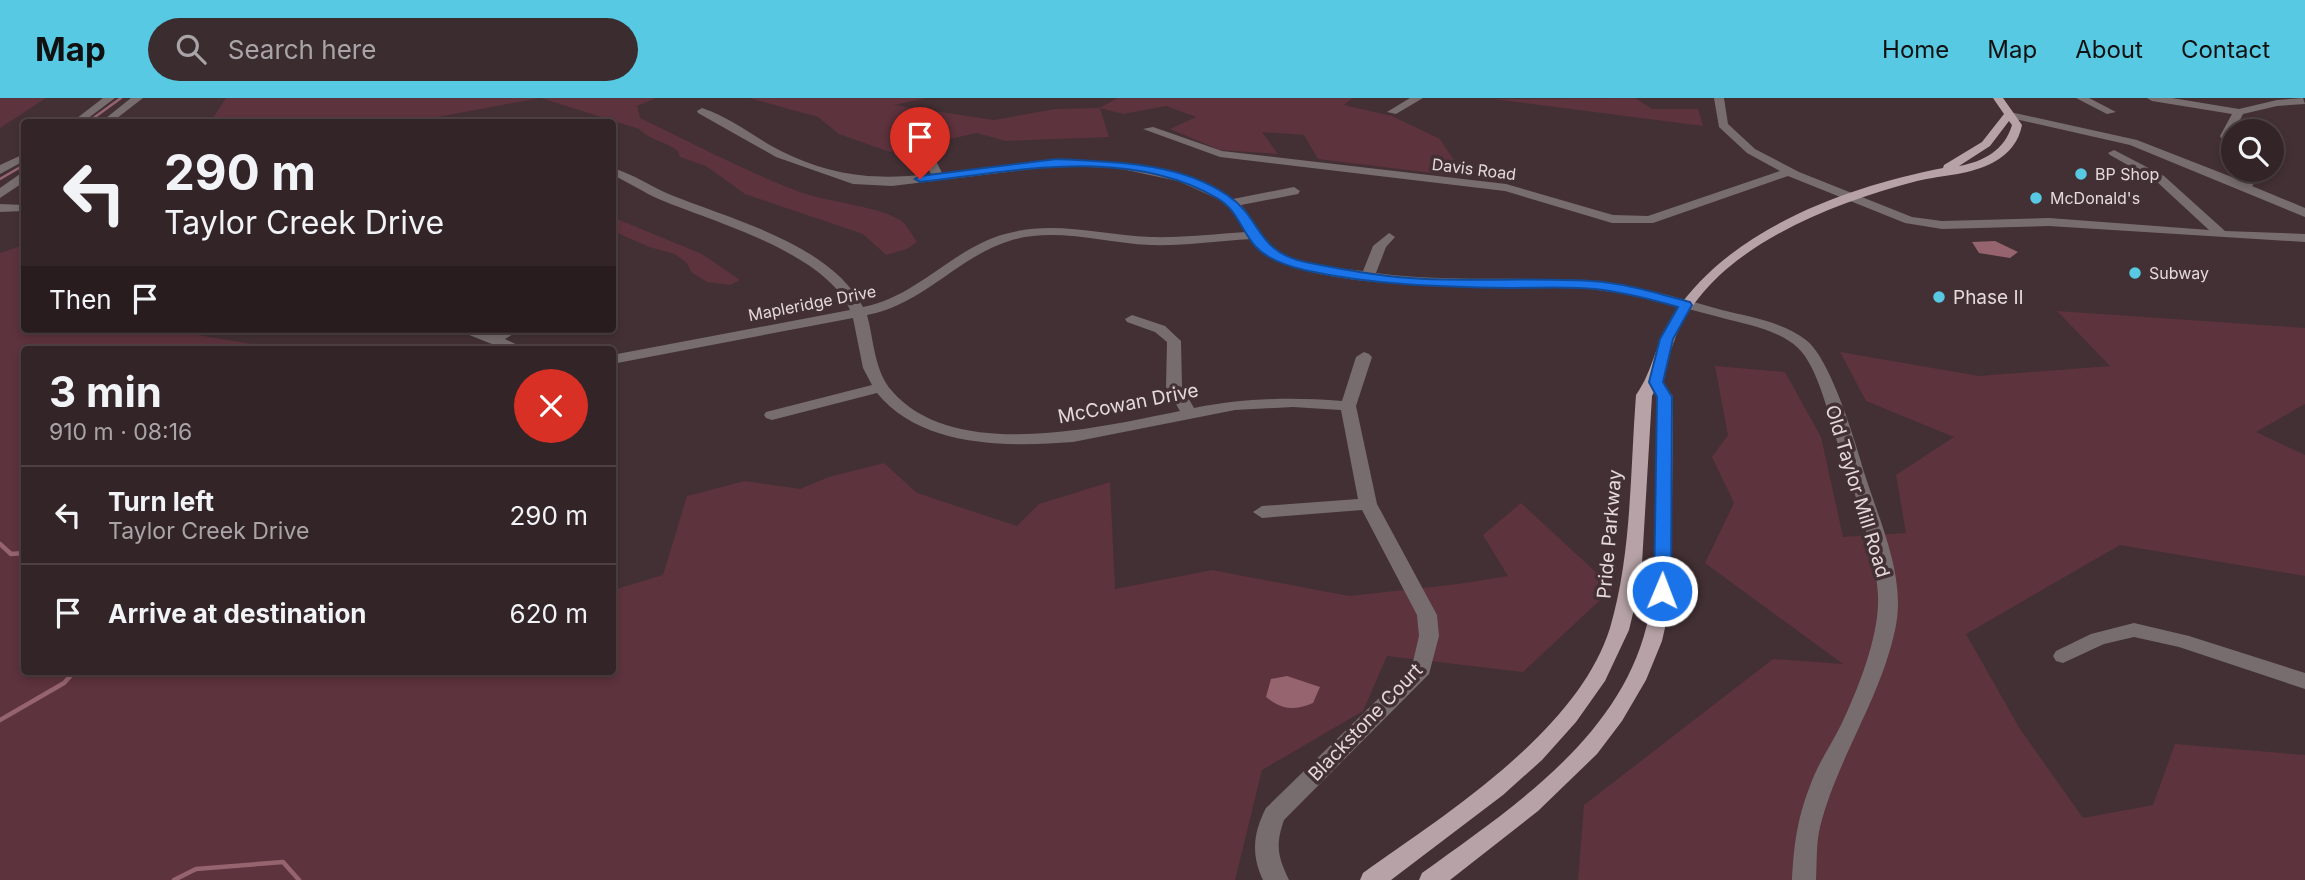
<!DOCTYPE html>
<meta charset="utf-8">
<style>
body{margin:0;font-family:Inter,sans-serif;background:#3a2c2f;color:#f1f3f6;height:100vh;display:flex;flex-direction:column;font-size:26px;white-space:nowrap}
*{box-sizing:border-box;margin:0}
p{font-size:23px;color:#a8a4a7}
.icon{flex:none;width:38px;height:38px;fill:none;stroke:currentColor;stroke-width:2;stroke-linecap:round;stroke-linejoin:round}
.map{position:relative;flex:1;overflow:hidden}
.details{position:absolute;left:21px;top:248px;width:595px;height:329px;display:flex;flex-direction:column;background:#322427;border-radius:7px;box-shadow:0 4px 10px #0003,0 0 0 2px #4d4144}
.details>*{flex:none}
.top-card{position:absolute;left:21px;top:21px;width:595px;height:214px;border-radius:7px;box-shadow:0 4px 10px #0003,0 0 0 2px #4d4144;background:#322427;color:#f1f3f6;overflow:hidden}
.buttons{position:absolute;left:2221px;top:21px;display:grid;gap:14px}
.buttons a{display:grid;place-items:center;width:63px;height:63px;border-radius:50%;background:#322427;box-shadow:0 4px 10px #0003,0 0 0 2px #4d4144;font-size:35px}
.pin{position:absolute;display:grid;place-items:center;width:60px;height:60px;color:#fff;margin:-72px -30px;border-radius:50% 50% 50% 0;rotate:-45deg;box-shadow:0 0 7px #0007}
.pin .icon{rotate:45deg}
.me{position:absolute;width:77px;margin:-38px;rotate:1deg;stroke-linejoin:round;filter:drop-shadow(0 0 5px #0008)}
.turn{display:flex;align-items:center;gap:24px;height:147px;padding:0 28px;font-size:32px}
.turn .icon{width:91px;height:91px;stroke-width:2.5}
.turn b{display:block;font-size:49px;line-height:60px}
.then{display:flex;align-items:center;height:66px;padding:0 28px;background:#0003;gap:14px;font-size:26px}
.round{display:grid;place-items:center;flex:none;width:74px;height:74px;border-radius:37px;background:#3a2c2f}
.head{display:flex;align-items:center;justify-content:space-between;height:119px;padding:0 28px}
h1{font-size:42px;font-weight:700;line-height:52px}
ul{padding:0;list-style:none}
li{display:flex;align-items:center;gap:21px;height:98px;padding:0 28px;border-top:2px solid #4d4144}
li div{flex:1}
li b{display:block;font-size:26px}
li em{font-style:normal}
header{display:flex;align-items:center;gap:42px;box-sizing:border-box;height:98px;padding:0 35px;background:#57c9e2;color:#111}
header strong{font-size:33px}
nav{display:flex;gap:38px;margin-inline-start:auto;font-size:24px}
.search{width:490px;height:63px;background:#3a2c2f;display:flex;align-items:center;gap:18px;box-sizing:border-box;padding:0 24px;border-radius:38px;color:#a8a4a7;font-size:26px}
.map>svg:first-child{display:block}
</style>
<header>
<strong>Map</strong>
<div class="search"><svg class="icon" aria-label="search" viewBox="0 0 24 24"><circle cx="10" cy="10" r="6"/><path d="M15 15l6 6"/></svg>Search here</div>
<nav><a>Home</a><a>Map</a><a>About</a><a>Contact</a></nav>
</header>
<div class="map">
<svg width="2305" height="782" viewBox="0 0 2305 782">
<rect width="100%" height="100%" fill="#433034"/>
<!-- green -->
<g fill="#5d333d">
<path d="M 0,0 L 46,0 L 0,30 Z"/>
<path d="M 226,0 L 540,0 L 411,24 L 206,24 L 211,23 Z"/>
<path d="M 541,0 L 656,0 L 637,8 L 640,20 C 692,45 743,72 797,93 C 826,104 878,108 900,122 C 907,127 912,137 917,144 L 907,151 L 886,157 L 863,136 L 745,96 L 706,68 L 680,59 L 678,53 C 665,43 651,43 639,31 Z"/>
<path d="M 749,0 L 926,0 L 894,7 L 994,22 L 1055,11 L 1099,10 L 1118,0 L 1352,0 L 1344,7 L 1392,18 L 1440,41 L 1465,79 L 1318,61 L 1304,37 L 1262,34 L 1278,56 L 1220,52 L 1170,31 L 1196,19 L 1166,8 L 1123,16 L 1100,10 L 1109,39 L 1005,43 L 977,35 L 890,54 L 839,36 L 818,19 Z"/>
<path d="M 1635,0 L 1652,11 L 1698,11 L 1703,28 L 1494,1 Z"/>
<path d="M 612,119 L 702,156 L 740,182 L 730,187 L 707,184 L 691,174 L 687,165 L 675,156 L 649,149 L 613,133 Z"/>
<path d="M 24,147 L 24,231 L 162,231 L 287,252 L 24,252 L 24,574 L 612,574 L 613,492 L 663,477 L 687,398 L 745,383 L 800,391 L 829,379 L 884,365 L 917,395 L 1017,428 L 1039,406 L 1110,384 L 1115,491 L 1212,472 L 1349,498 L 1458,486 L 1508,478 L 1483,437 L 1521,405 L 1613,490 L 1523,574 L 1387,558 L 1363,613 L 1262,672 L 1235,782 L 0,782 L 0,155 Z"/>
<path d="M 2057,213 L 2305,230 L 2305,306 L 2256,334 L 2305,357 L 2305,478 L 2120,447 L 1966,536 L 2020,631 L 2083,720 L 2153,707 L 2175,646 L 2305,657 L 2305,782 L 1578,782 L 1584,707 L 1773,561 L 1843,566 L 1705,465 L 1734,405 L 1712,359 L 1728,337 L 1715,268 L 1785,274 L 1821,339 L 1843,439 L 1906,435 L 1896,377 L 1954,339 L 1866,303 L 1840,254 L 1979,278 L 2110,268 Z"/>
</g>
<!-- water -->
<g fill="#96646f">
<path d="M 1995,143 L 2018,154 L 2010,160 L 1979,155 L 1972,144 Z"/>
<path d="M 1287,578 L 1320,589 L 1313,605 C 1294,613 1282,612 1266,599 L 1271,581 Z"/>
</g>
<g fill="none" stroke-linecap="round" stroke-linejoin="round">
<!-- stream-far1 -->
<g stroke="#96646f" stroke-width="2.5">
<path d="M 88,24 L 121,0"/>
<path d="M 0,81 L 24,67"/>
</g>
<!-- stream -->
<g stroke="#96646f" stroke-width="4.5">
<path d="M 0,446 L 11,456 L 24,455"/>
<path d="M 0,622 L 64,585 L 74,574"/>
<path d="M 174,782 L 196,771 L 283,764 L 299,782"/>
</g>
<!-- minor -->
<g fill="#776d6f" fill-rule="evenodd">
<path d="M 103,0 L 115,0 L 83,24 L 72,24 Z"/>
<path d="M 131,0 L 143,0 L 112,24 L 101,24 Z"/>
<path d="M 1410,0 L 1423,0 L 1396,16 L 1387,14 Z"/>
<path d="M 1714,0 L 1724,0 L 1728,26 L 1755,51 L 1799,74 L 1912,119 L 1942,123 L 2049,120 L 2209,132 L 2156,83 L 2110,57 L 2108,55 L 2114,52 L 2164,78 L 2225,133 L 2305,136 L 2305,144 L 2049,128 L 1942,131 L 1905,125 L 1788,78 L 1653,125 L 1612,125 L 1505,93 L 1220,59 L 1143,31 L 1153,29 L 1222,53 L 1506,86 L 1613,117 L 1648,118 L 1780,73 L 1747,55 L 1719,29 Z"/>
<path d="M 2076,0 L 2089,0 L 2116,14 L 2107,16 Z"/>
<path d="M 2147,0 L 2172,0 L 2239,11 L 2277,2 L 2303,0 L 2305,6 L 2277,8 L 2243,16 L 2232,38 L 2233,55 L 2229,54 L 2220,38 L 2232,16 L 2152,3 Z"/>
<path d="M 702,10 C 731,19 756,41 783,54 C 835,79 875,82 931,76 L 919,53 L 925,50 L 931,53 L 942,75 L 1057,62 L 1117,64 L 1186,77 L 1233,101 L 1294,89 L 1300,93 L 1298,96 L 1241,107 C 1251,117 1255,132 1265,143 C 1288,169 1332,169 1363,173 L 1373,148 L 1389,135 L 1395,139 L 1386,149 L 1376,175 C 1443,184 1510,179 1577,182 C 1627,184 1675,199 1722,212 C 1750,219 1783,224 1806,242 C 1831,261 1856,346 1865,377 C 1880,425 1907,481 1895,532 C 1880,602 1837,661 1820,729 C 1816,746 1817,765 1816,782 L 1792,782 C 1794,747 1797,721 1810,688 C 1817,667 1831,647 1841,627 C 1858,591 1880,537 1878,497 C 1876,456 1853,389 1839,349 C 1829,321 1819,270 1798,250 C 1778,231 1744,226 1719,219 C 1673,207 1628,194 1580,190 C 1513,185 1288,201 1251,141 C 1217,143 1183,148 1150,147 C 1105,145 1056,129 1012,142 C 958,158 923,207 867,217 C 874,242 874,273 892,293 C 954,365 1100,329 1180,313 L 1166,289 L 1167,244 L 1155,234 L 1127,224 L 1125,221 L 1132,217 L 1165,228 L 1181,243 L 1182,289 L 1194,310 C 1244,300 1291,299 1342,303 L 1356,259 L 1364,254 L 1369,256 L 1372,259 L 1356,308 L 1377,406 L 1437,517 L 1439,538 L 1429,576 L 1284,722 C 1275,748 1278,759 1289,782 L 1263,782 C 1251,757 1253,735 1266,710 L 1412,568 L 1419,538 L 1417,517 L 1362,412 L 1262,420 L 1253,414 L 1262,408 L 1358,401 L 1341,312 L 1293,309 L 1235,312 L 1073,344 C 1008,349 922,350 877,295 L 772,322 L 766,320 L 764,317 L 766,314 L 872,287 L 863,270 L 853,220 L 612,266 L 612,257 L 850,212 C 826,155 714,124 661,102 C 644,95 629,84 612,77 L 612,70 C 634,76 651,89 671,97 C 733,122 830,146 863,209 C 917,199 953,150 1005,136 C 1053,122 1101,137 1150,139 C 1182,140 1214,136 1246,134 L 1234,114 L 1218,101 L 1178,83 L 1117,70 L 1057,68 L 892,88 L 853,86 L 776,59 L 698,15 L 697,13 Z"/>
<path d="M 2010,14 L 2137,42 L 2242,83 L 2248,79 L 2242,72 L 2254,72 L 2260,78 L 2252,88 L 2305,110 L 2305,119 L 2130,47 L 2006,19 L 2005,17 Z"/>
<path d="M 24,56 L 24,63 L 0,76 L 0,67 Z"/>
<path d="M 20,76 L 24,76 L 24,84 L 0,100 L 0,90 Z"/>
<path d="M 0,106 L 24,107 L 24,113 L 0,114 Z"/>
<path d="M 454,231 L 475,231 L 492,237 L 503,231 L 521,231 L 505,241 L 528,252 L 507,252 Z"/>
<path d="M 2134,525 L 2189,538 L 2305,575 L 2305,591 L 2179,549 L 2134,539 L 2104,546 L 2063,565 L 2056,563 L 2053,558 L 2056,553 L 2091,536 Z"/>
</g>
<!-- major -->
<path fill="#b7a3a7" fill-rule="evenodd" d="M 1993,0 L 2003,0 L 2022,27 C 2019,43 2009,56 1994,64 C 1971,77 1942,77 1917,83 C 1852,100 1781,126 1729,169 C 1705,189 1683,216 1673,246 C 1668,258 1667,270 1662,282 L 1673,299 L 1671,503 L 1662,543 L 1646,582 L 1622,623 L 1597,656 L 1538,713 L 1450,782 L 1419,782 L 1422,775 C 1513,709 1626,636 1649,517 C 1661,452 1656,366 1657,299 L 1654,294 L 1652,298 L 1641,482 L 1629,532 L 1605,583 L 1576,624 L 1542,662 L 1503,697 L 1391,782 L 1360,782 L 1363,775 C 1447,715 1578,633 1610,530 C 1632,455 1630,374 1636,297 C 1654,272 1656,241 1674,216 C 1730,131 1846,89 1943,70 L 1944,67 L 1982,44 L 2004,16 ZM 2009,23 L 2012,27 C 2005,52 1983,64 1959,68 L 1990,48 Z"/>
</g>
<!-- route -->
<path fill="#1a73e8" stroke="#114b97" stroke-width="2" d="M 1057,61 C 1113,64 1178,64 1227,97 C 1264,121 1254,155 1310,165 C 1347,172 1388,180 1426,181 C 1481,183 1536,180 1591,183 C 1625,185 1657,195 1690,204 L 1692,207 L 1673,241 L 1663,284 L 1672,299 L 1671,493 L 1669,497 L 1656,497 L 1654,493 L 1657,299 L 1649,284 L 1660,241 L 1678,209 C 1650,201 1623,194 1595,191 C 1567,188 1538,190 1510,190 C 1441,189 1371,187 1304,172 C 1288,168 1267,161 1256,149 C 1241,133 1238,112 1217,100 C 1128,48 1017,73 920,84 L 915,81 L 920,78 Z"/>
<!-- markers -->
<g fill="#57c9e2" stroke="#433034" stroke-width="2.5">
<circle cx="2081" cy="76" r="7"/>
<circle cx="2036" cy="100" r="7"/>
<circle cx="2135" cy="175" r="7"/>
<circle cx="1939" cy="199" r="7"/>
</g>
<g text-anchor="middle" stroke-width="7" stroke-linejoin="round" paint-order="stroke">
<!-- far-street labels -->
<g font-size="16" fill="#e5d9db" stroke="#433034">
<text transform="translate(1474 71) rotate(7)" y="6">Davis Road</text>
<text transform="translate(812 205) rotate(-11)" y="6">Mapleridge Drive</text>
</g>
<!-- far-poi labels -->
<g font-size="16" fill="#e5d9db" stroke="#433034" text-anchor="start">
<text x="2095" y="82">BP Shop</text>
<text x="2050" y="106">McDonald's</text>
<text x="2149" y="181">Subway</text>
</g>
<!-- poi labels -->
<g font-size="19" fill="#e5d9db" stroke="#433034" text-anchor="start">
<text x="1953" y="206">Phase II</text>
</g>
<!-- street labels -->
<g font-size="19" fill="#e5d9db" stroke="#433034">
<text transform="translate(1128 305) rotate(-11)" y="7">McCowan Drive</text>
<text transform="translate(1858 393) rotate(73)" y="7">Old Taylor Mill Road</text>
<text transform="translate(1609 436) rotate(-85)" y="7">Pride Parkway</text>
<text transform="translate(1365 624) rotate(-46)" y="7">Blackstone Court</text>
</g>
</g>
</svg>
<div class="buttons">
<a><svg class="icon" aria-label="search" viewBox="0 0 24 24"><circle cx="10" cy="10" r="6"/><path d="M15 15l6 6"/></svg></a>
</div>
<div class="pin" style="left:920px;top:81px;background:#d93025"><svg class="icon" aria-label="arrive" viewBox="0 0 24 24"><path d="M6 21V4h12l-3 4 3 4H6"/></svg></div>
<svg class="me" style="left:1662px;top:493px" viewBox="-20 -20 40 40"><circle r="17" fill="#1a73e8" stroke="#fff" stroke-width="3"/><path d="M0-11L8 9 0 5-8 9z" fill="#fff"/></svg>
<div class="top-card">
<div class="turn"><svg class="icon" aria-label="left" viewBox="0 0 24 24"><path d="M17 20v-9H6M10 6l-5 5 5 5"/></svg><div><b>290 m</b>Taylor Creek Drive</div></div>
<div class="then">Then<svg class="icon" aria-label="arrive" viewBox="0 0 24 24"><path d="M6 21V4h12l-3 4 3 4H6"/></svg></div>
</div>
<section class="details">
<div class="head"><div><h1>3 min</h1><p>910 m · 08:16</p></div><a class="round" style="background:#d93025;color:#fff"><svg class="icon" aria-label="close" viewBox="0 0 24 24"><path d="M6 6l12 12M18 6L6 18"/></svg></a></div>
<ul>
<li><svg class="icon" aria-label="left" viewBox="0 0 24 24"><path d="M17 20v-9H6M10 6l-5 5 5 5"/></svg><div><b>Turn left</b><p>Taylor Creek Drive</p></div><em>290 m</em></li>
<li><svg class="icon" aria-label="arrive" viewBox="0 0 24 24"><path d="M6 21V4h12l-3 4 3 4H6"/></svg><div><b>Arrive at destination</b></div><em>620 m</em></li>
</ul>
</section>
</div>
